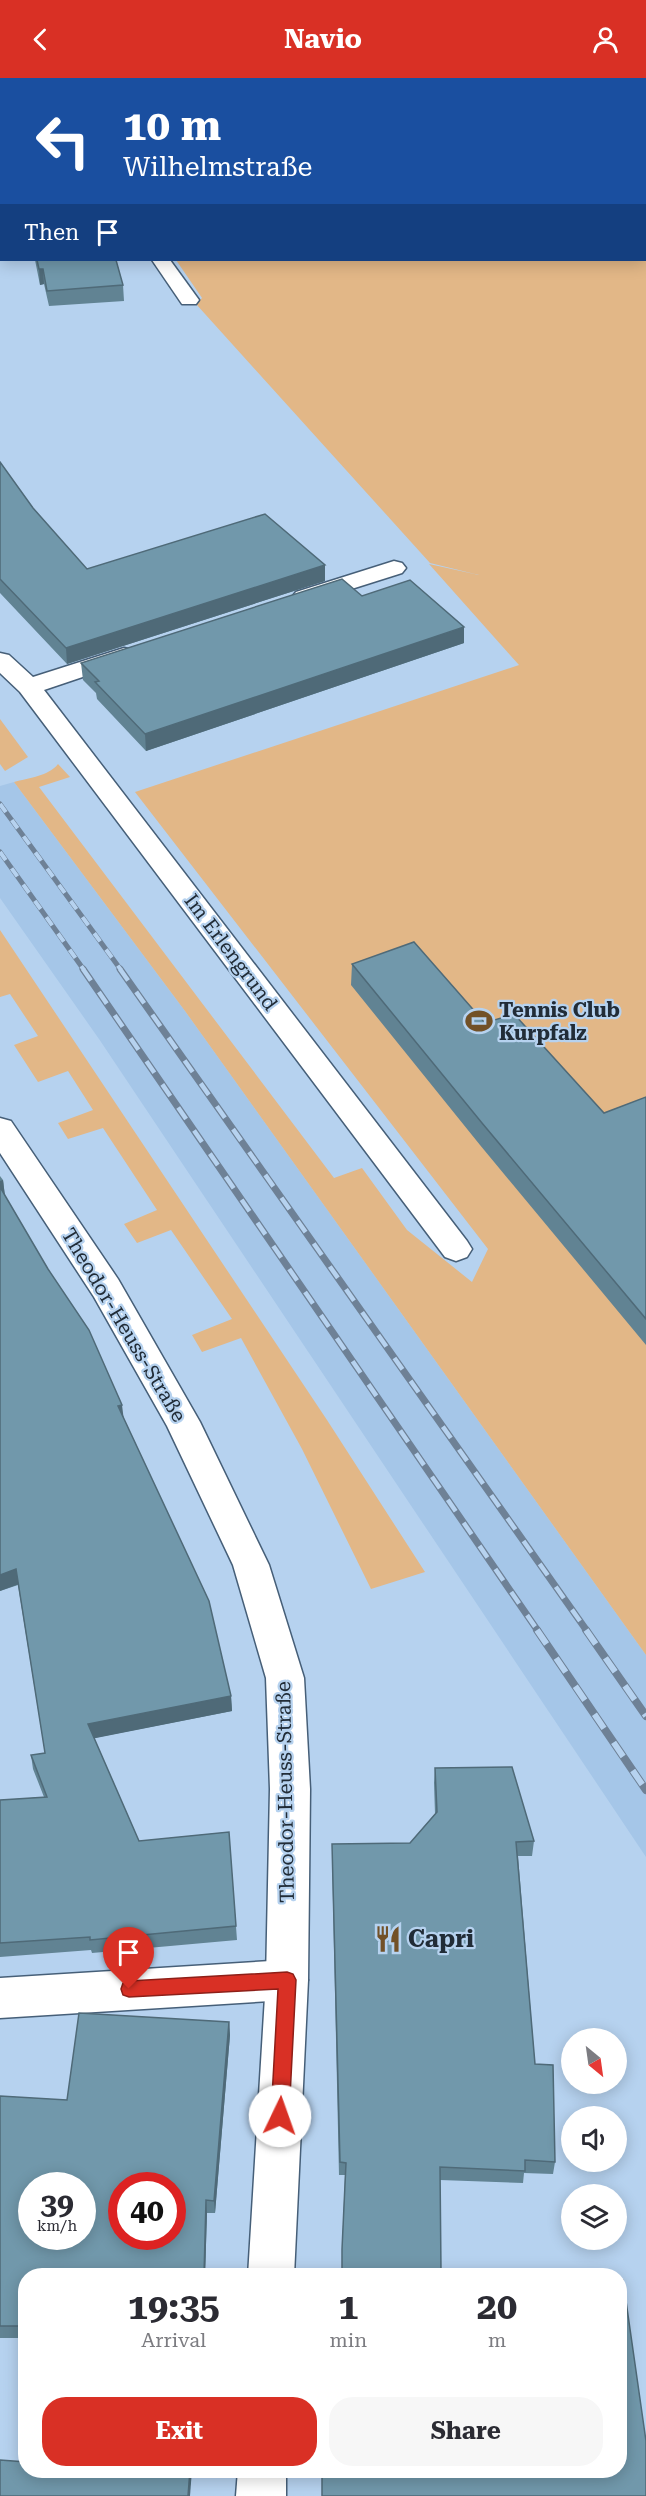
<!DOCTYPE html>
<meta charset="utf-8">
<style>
body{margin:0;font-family:"Roboto Serif",serif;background:#f7f7f7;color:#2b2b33;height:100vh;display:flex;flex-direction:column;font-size:22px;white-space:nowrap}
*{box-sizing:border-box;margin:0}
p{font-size:20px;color:#7c7c81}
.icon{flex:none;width:33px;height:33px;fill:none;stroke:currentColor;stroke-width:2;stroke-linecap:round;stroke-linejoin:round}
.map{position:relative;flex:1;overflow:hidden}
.details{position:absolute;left:18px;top:2190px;width:609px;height:210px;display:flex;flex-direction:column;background:#fff;border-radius:24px;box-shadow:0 3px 15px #0003}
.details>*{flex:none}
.banner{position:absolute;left:0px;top:0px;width:646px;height:183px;box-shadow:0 3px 15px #0003;background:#1a4fa0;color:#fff;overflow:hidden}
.needle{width:39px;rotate:151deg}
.tools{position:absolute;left:561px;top:1950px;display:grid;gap:12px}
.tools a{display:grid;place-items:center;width:66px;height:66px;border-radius:50%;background:#fff;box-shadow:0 3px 15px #0003;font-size:30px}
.speed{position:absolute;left:18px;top:2094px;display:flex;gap:12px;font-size:30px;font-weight:700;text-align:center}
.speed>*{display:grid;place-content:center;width:78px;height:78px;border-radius:50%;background:#fff;box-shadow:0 3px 15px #0003;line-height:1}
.speed small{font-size:15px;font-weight:400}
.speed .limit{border:9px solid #d22;background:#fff;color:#111}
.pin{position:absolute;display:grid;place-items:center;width:51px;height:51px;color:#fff;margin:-62px -26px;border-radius:50% 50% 50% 0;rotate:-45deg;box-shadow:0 0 6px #0007}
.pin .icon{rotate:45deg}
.me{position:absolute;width:66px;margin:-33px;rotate:3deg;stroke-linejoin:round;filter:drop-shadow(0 0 4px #0008)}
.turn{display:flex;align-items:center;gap:21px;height:126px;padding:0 24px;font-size:27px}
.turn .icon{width:78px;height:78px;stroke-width:2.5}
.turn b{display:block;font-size:42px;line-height:51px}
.then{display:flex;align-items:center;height:57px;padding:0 24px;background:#0003;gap:12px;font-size:22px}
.eta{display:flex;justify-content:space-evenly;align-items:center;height:102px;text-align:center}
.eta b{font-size:36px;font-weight:700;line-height:42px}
.button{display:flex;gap:12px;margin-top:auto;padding:12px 24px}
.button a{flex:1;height:69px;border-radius:24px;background:#d93025;color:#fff;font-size:24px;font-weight:700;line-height:69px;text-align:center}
.button a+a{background:#f7f7f7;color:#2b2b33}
header{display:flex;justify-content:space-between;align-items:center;height:78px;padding:0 24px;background:#d93025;color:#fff;font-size:27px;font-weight:700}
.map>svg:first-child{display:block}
</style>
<header><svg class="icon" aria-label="back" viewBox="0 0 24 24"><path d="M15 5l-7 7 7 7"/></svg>Navio<svg class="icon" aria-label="person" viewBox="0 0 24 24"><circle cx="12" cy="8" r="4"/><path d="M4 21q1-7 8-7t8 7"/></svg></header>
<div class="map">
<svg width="646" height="2418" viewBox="0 0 646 2418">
<rect width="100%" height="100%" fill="#b6d2ef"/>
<!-- built -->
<path fill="#a5c6e8" d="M 14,704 L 185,933 L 646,1577 L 646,1779 L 99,961 L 0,820 L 0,708 Z"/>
<!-- green -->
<g fill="#e2b787">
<path d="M 157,0 L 646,0 L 646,1577 L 185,933 L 14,704 C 28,700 49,698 58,686 L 70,699 L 39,709 L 334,1100 L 362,1090 L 407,1152 L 472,1204 L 488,1171 L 135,714 L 519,587 L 429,486 L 479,497 L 430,485 L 196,226 L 202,220 L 176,182 L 645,182 L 645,2 Z"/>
<path d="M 0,641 L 28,679 L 5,693 L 0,686 Z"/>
<path d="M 0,852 L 327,1342 L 425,1494 L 371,1511 L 302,1371 L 241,1260 L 202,1274 L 192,1257 L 232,1241 L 171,1152 L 137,1165 L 124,1146 L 157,1132 L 103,1050 L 68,1061 L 58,1045 L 93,1032 L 68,993 L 38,1004 L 14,967 L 38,958 L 10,916 L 0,919 Z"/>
</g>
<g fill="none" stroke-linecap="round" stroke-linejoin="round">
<defs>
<g id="street">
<rect x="129" y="0" width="16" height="2"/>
<rect x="0" y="60" width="2" height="10"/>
<rect x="0" y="96" width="2" height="10"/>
<path d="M 152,182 L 170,182 L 199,222 L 196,226 L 182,226 Z"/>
<path d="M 394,483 L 402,485 L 406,490 L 402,495 L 304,526 L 296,524 L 292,519 L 296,514 Z"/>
<path d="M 124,570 L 133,572 L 136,577 L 133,582 L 44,612 L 467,1163 L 472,1171 L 467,1179 L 456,1183 L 445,1179 L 20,614 L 0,595 L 0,575 L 9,577 L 33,599 Z"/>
<path d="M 287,1882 L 302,1888 L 308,1902 L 302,1916 L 287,1922 L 0,1940 L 0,1900 Z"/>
</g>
<g id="secondary">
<path d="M 0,1040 L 11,1043 L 118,1201 L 200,1344 L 269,1487 L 304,1600 L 310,1711 L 308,1902 L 294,2198 L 248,2198 L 266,1902 L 270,1711 L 266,1600 L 233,1487 L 167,1348 L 94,1219 L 0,1075 Z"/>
<path d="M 238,2392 L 286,2392 L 286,2418 L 236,2418 Z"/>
</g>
</defs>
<!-- street casing -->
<use href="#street" stroke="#465f78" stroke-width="3"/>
<!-- secondary casing -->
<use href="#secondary" stroke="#465f78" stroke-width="3"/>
<!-- street -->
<use href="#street" fill="#fff" fill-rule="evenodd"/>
<!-- secondary -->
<use href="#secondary" fill="#fff" fill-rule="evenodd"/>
<defs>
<g id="rail-far2">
<path d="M 0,726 L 121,892"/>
<path d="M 0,774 L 84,892"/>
</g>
<g id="rail-far1">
<path d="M 83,891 L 538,1553"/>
<path d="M 120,891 L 587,1553"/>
</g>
<g id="rail">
<path d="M 537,1552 L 646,1712"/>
<path d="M 586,1552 L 646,1638"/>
</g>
</defs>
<!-- rail-far2 casing -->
<use href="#rail-far2" stroke="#6e8196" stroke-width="5"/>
<!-- rail-far1 casing -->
<use href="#rail-far1" stroke="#6e8196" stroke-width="7"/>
<!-- rail casing -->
<use href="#rail" stroke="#6e8196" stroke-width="8"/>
<!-- rail-far2 -->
<use href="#rail-far2" stroke="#b6d2ef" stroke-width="4" stroke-dasharray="10" stroke-linecap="butt"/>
<!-- rail-far1 -->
<use href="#rail-far1" stroke="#b6d2ef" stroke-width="4.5" stroke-dasharray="14" stroke-linecap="butt"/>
<!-- rail -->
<use href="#rail" stroke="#b6d2ef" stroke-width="6" stroke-dasharray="17" stroke-linecap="butt"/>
</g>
<!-- wall -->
<g fill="#618393">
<path d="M 35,182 L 116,182 L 123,207 L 124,223 L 49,228 L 44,206 L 40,207 Z"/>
<path d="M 0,384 L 33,430 L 87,491 L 325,487 L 325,503 L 67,586 L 0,515 Z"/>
<path d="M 362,518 L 464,565 L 146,673 L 97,621 L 96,615 L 83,602 L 81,585 Z"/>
<path d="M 352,886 L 485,945 L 604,1035 L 646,1019 L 646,1267 L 480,1067 L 351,907 Z"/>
<path d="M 0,1098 L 3,1102 L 5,1118 L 123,1339 L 231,1618 L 232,1633 L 94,1660 L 139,1763 L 229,1754 L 237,1862 L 92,1875 L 91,1872 L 0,1879 L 0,1722 L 44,1719 L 33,1691 L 31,1677 L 45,1675 L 18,1507 L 0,1513 Z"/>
<path d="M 435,1690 L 534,1763 L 532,1778 L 518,1778 L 535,1986 L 555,2084 L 553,2096 L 524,2095 L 523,2105 L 440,2102 L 441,2192 L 468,2198 L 342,2198 L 342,2171 L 345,2097 L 339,2097 L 332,1781 L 410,1765 L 435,1736 L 434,1705 Z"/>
<path d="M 229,1944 L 230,1957 L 215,2135 L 207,2135 L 205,2198 L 26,2198 L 26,2260 L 0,2260 L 0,2018 L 67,2022 Z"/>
</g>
<!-- shaded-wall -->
<g fill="#4f6a78">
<path d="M 39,191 L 43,191 L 44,206 L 40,207 Z"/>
<path d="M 325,487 L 325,503 L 67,586 L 66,570 Z"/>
<path d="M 464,549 L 464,565 L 146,673 L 145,656 Z"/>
<path d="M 3,1102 L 5,1119 L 0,1120 L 0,1103 Z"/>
<path d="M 122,1327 L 124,1343 L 118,1328 Z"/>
<path d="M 16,1491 L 19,1506 L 0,1513 L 0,1497 Z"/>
<path d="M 231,1618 L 232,1633 L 91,1661 L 88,1646 Z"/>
<path d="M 229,1944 L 230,1957 L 215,2135 L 214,2123 Z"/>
<path d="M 206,2122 L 207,2135 L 205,2198 L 204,2198 Z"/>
<path d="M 190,2392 L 192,2392 L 190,2418 L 188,2418 Z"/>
</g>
<!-- building -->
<g fill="#7198ab" stroke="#4f6a78" stroke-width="1.5" fill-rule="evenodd">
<path d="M 382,0 L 499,0 L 500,2 L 383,2 Z"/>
<path d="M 37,182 L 116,182 L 123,207 L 47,213 L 43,191 L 39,191 Z"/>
<path d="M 0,384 L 33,430 L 87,491 L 265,436 L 325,487 L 66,570 L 0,501 Z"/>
<path d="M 342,501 L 362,518 L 410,502 L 464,549 L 145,656 L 95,604 L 99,603 L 81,585 Z"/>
<path d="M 414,864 L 485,945 L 514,936 L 604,1035 L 646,1019 L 646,1241 L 482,1045 L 352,886 Z"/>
<path d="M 0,1109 L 48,1191 L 89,1252 L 122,1327 L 118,1328 L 209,1523 L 231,1618 L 88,1646 L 139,1763 L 229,1754 L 236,1848 L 90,1862 L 90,1859 L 0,1865 L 0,1722 L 47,1719 L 31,1677 L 45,1675 L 16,1491 L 0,1497 Z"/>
<path d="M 512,1689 L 534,1763 L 516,1764 L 535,1986 L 553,1987 L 555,2084 L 525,2082 L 525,2093 L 440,2089 L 441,2192 L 468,2194 L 468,2198 L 342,2198 L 342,2171 L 346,2085 L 340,2084 L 332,1766 L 410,1765 L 437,1734 L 435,1690 Z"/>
<path d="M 79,1935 L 229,1944 L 214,2123 L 206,2122 L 204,2198 L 26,2198 L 26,2248 L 0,2248 L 0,2018 L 67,2022 ZM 32,2108 L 82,2108 L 82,2158 L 32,2158 ZM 122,2108 L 172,2108 L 172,2158 L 122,2158 Z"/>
<path d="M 620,2202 L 623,2202 L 646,2363 L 646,2418 L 322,2418 L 322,2392 L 620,2392 Z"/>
<path d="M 0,2382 L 26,2384 L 26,2392 L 190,2392 L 188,2418 L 0,2418 Z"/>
</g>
<!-- route -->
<path fill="#d93025" stroke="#8d1f18" stroke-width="1.5" d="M 287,1894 L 293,1896 L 296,1902 L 289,2038 L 286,2045 L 280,2047 L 273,2045 L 271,2038 L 278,1911 L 129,1919 L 123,1917 L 121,1911 L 123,1905 L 129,1903 Z"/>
<!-- icons -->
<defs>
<symbol id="stadium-bare" viewBox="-9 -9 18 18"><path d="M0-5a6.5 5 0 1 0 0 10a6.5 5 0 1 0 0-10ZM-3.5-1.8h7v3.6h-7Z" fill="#725128" stroke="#b6d2ef" stroke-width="2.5" paint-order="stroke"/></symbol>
<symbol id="restaurant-bare" viewBox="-9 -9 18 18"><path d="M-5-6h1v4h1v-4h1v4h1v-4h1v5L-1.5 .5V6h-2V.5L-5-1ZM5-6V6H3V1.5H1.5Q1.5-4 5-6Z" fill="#725128" stroke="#b6d2ef" stroke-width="2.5" paint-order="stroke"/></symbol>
</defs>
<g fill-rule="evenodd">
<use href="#stadium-bare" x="460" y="924" width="38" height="38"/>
<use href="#restaurant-bare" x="369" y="1842" width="38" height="38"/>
</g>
<g text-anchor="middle" stroke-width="4.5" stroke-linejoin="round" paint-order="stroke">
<!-- street labels -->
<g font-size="20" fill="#212c37" stroke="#b6d2ef">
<text transform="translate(231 874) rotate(53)" y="7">Im Erlengrund</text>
<text transform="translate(124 1247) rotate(59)" y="7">Theodor-Heuss-Straße</text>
<text transform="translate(285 1714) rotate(-91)" y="7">Theodor-Heuss-Straße</text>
</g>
<!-- poi labels -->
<g font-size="20" font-weight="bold" fill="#212c37" stroke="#b6d2ef" text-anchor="start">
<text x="499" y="939">Tennis Club<tspan x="499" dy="23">Kurpfalz</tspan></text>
</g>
<!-- near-poi labels -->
<g font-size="24" font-weight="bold" fill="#212c37" stroke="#b6d2ef" text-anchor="start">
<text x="408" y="1869">Capri</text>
</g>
</g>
</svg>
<div class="tools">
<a><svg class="needle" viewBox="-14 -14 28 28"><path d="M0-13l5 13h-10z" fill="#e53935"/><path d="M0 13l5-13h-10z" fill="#7c7c81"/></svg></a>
<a><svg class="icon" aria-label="sound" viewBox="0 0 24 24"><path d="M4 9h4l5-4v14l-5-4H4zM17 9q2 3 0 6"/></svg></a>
<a><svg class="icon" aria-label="layers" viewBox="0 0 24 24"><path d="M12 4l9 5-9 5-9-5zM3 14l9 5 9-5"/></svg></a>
</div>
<div class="speed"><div>39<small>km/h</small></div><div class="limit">40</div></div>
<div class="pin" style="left:129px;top:1911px;background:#d93025"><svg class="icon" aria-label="arrive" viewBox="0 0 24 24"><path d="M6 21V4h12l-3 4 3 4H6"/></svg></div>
<svg class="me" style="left:280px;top:2038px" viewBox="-20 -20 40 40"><circle r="19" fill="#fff"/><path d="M0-13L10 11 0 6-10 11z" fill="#d93025"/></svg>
<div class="banner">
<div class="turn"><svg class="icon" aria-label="left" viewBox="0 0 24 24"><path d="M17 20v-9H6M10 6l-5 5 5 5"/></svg><div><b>10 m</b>Wilhelmstraße</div></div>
<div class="then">Then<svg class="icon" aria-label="arrive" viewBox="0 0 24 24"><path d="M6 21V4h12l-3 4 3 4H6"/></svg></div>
</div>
<section class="details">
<div class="eta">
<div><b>19:35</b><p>Arrival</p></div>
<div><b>1</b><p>min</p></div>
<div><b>20</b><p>m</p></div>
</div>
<div class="button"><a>Exit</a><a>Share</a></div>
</section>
</div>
